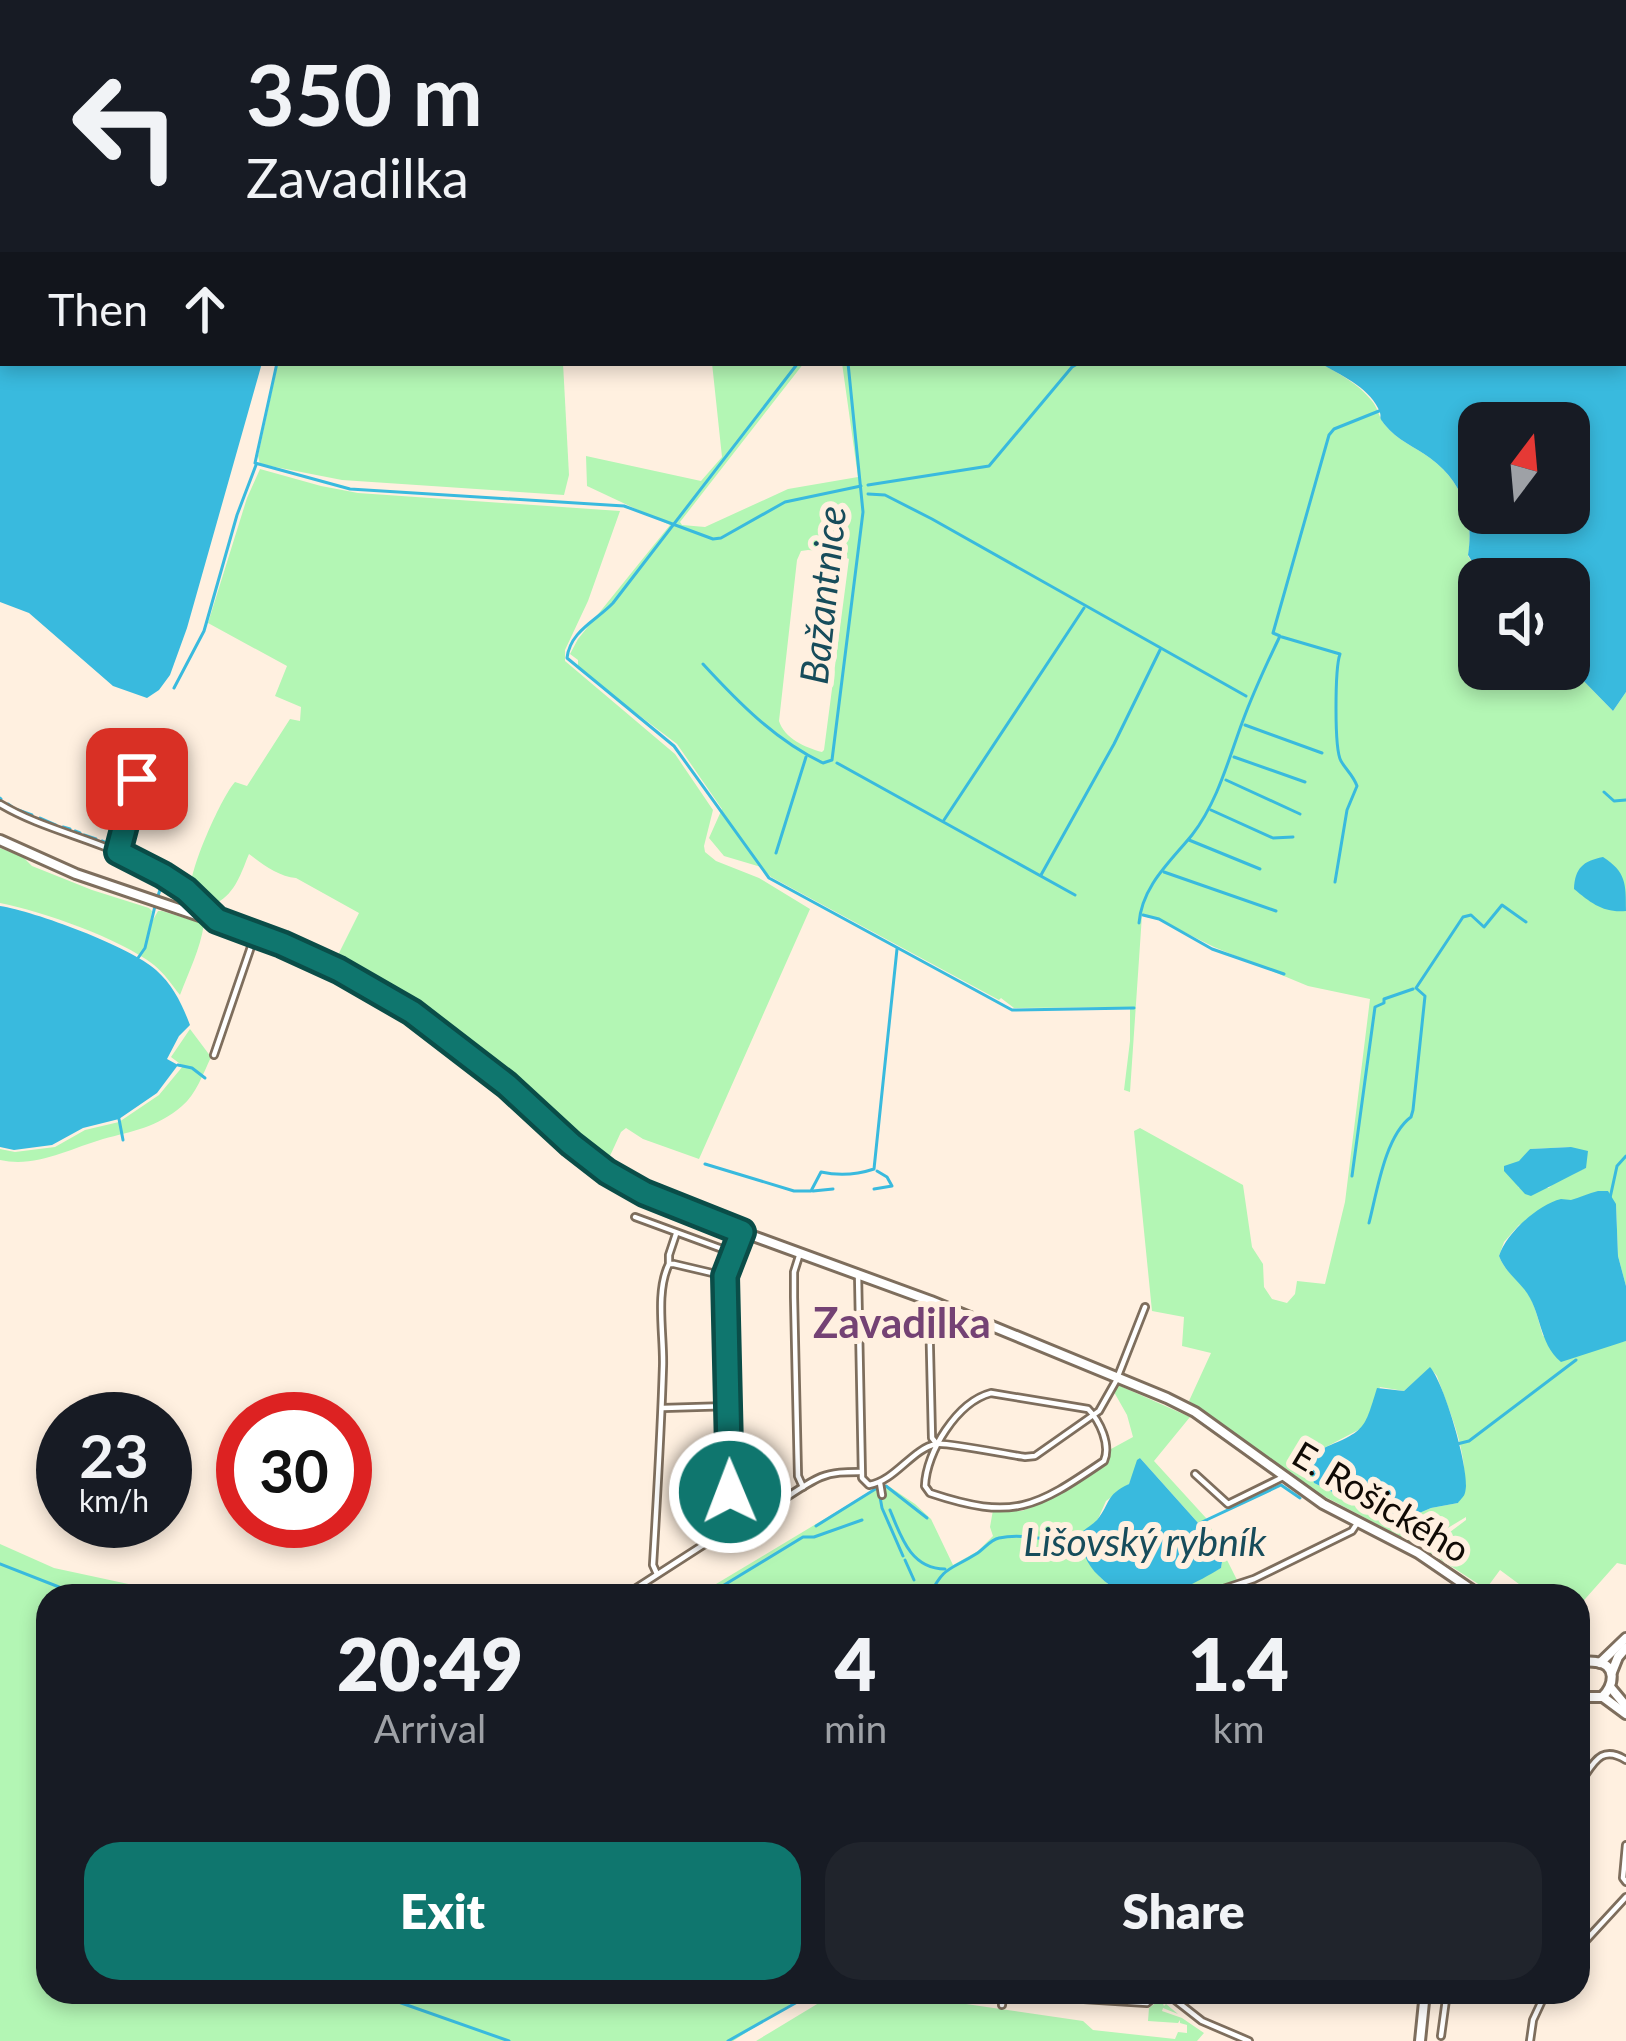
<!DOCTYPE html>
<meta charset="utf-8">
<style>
body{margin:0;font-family:Lato,sans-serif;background:#20242c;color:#f1f3f6;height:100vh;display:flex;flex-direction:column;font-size:45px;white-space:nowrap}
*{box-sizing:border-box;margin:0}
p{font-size:39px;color:#9ea1a6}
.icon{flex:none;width:66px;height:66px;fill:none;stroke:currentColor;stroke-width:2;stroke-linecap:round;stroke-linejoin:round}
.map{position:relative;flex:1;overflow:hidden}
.drawer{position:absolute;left:36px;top:1584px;width:1554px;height:420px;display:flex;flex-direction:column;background:#171b24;border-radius:36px;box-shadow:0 6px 18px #0003}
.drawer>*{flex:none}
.top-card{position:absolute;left:0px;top:0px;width:1626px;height:366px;box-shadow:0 6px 18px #0003;background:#171b24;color:#f1f3f6;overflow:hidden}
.needle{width:78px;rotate:16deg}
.tools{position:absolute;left:1458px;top:402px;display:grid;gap:24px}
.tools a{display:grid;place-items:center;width:132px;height:132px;border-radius:24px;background:#171b24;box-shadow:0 6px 18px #0003;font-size:60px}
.speed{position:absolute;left:36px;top:1392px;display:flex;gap:24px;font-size:60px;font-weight:700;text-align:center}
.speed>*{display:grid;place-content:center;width:156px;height:156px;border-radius:50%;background:#171b24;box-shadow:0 6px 18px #0003;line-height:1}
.speed small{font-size:30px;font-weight:400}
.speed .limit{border:18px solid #d22;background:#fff;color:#111}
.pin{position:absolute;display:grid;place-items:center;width:102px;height:102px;color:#fff;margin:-51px;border-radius:24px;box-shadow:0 6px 18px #0006}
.me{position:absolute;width:132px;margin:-66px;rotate:359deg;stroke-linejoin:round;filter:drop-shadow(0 0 9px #0008)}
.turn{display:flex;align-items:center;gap:42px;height:252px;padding:0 48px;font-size:54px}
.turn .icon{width:156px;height:156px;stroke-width:2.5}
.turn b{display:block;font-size:84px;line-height:102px}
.then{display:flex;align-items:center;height:114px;padding:0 48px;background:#0003;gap:24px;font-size:45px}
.eta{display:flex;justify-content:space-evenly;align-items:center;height:204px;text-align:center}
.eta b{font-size:72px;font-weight:800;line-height:84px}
.primary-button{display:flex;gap:24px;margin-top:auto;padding:24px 48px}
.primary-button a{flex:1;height:138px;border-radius:36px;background:#0f766e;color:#fff;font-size:48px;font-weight:800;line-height:138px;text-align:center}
.primary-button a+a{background:#20242c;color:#f1f3f6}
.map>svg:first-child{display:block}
</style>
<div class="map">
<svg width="1626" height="2041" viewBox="0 0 1626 2041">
<rect width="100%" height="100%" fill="#fff0e0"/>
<!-- green -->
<g fill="#b3f6b4" fill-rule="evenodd">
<path d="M 1237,0 L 1626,0 L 1626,307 L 1623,309 L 1623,3 L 1238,3 Z"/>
<path d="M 278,363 L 563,363 L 569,475 L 564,495 L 342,480 L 260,464 L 258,456 Z"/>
<path d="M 712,363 L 804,363 L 680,522 L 682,525 L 705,527 L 788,489 L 858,477 L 842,363 L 1320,363 C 1339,374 1358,383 1372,401 C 1378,408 1379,418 1385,425 C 1397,440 1415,447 1430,458 C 1463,482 1474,517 1468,556 L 1483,579 L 1479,579 L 1479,669 L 1569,669 L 1569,666 L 1613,711 L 1626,692 L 1626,1286 L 1618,1256 L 1616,1204 L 1574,1200 L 1519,1225 L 1504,1242 L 1499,1256 C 1505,1271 1514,1276 1524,1288 C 1535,1302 1538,1320 1543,1336 L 1614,1344 L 1626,1341 L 1626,1565 L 1617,1563 L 1578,1607 L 1578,1596 L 1535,1596 L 1500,1570 L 1486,1589 L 1426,1550 L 1466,1520 L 1466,1517 L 1418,1546 L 1320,1494 L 1189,1401 L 1211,1353 L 1182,1346 L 1184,1317 L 1152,1311 L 1134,1131 L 1140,1128 L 1243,1185 L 1252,1247 L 1263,1264 L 1264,1287 L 1272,1299 L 1287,1303 L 1295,1294 L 1297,1281 L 1325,1284 L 1345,1202 L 1370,999 L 1308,986 L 1214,947 L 1154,917 L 1149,918 L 1142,915 L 1130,1092 L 1124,1090 L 1130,1041 L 1130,1007 L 1014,1008 L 1001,998 L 999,1000 L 771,877 L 761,867 L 724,856 L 709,838 L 722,809 L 677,744 L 578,669 L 578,660 L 570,654 L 578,639 L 670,525 L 587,486 L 586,456 L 701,481 L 722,457 ZM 808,550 L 834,552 L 849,559 L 824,750 L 822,752 C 806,748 784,738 779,721 L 797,560 L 801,551 ZM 1571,1147 L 1586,1168 L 1556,1180 L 1549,1188 L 1519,1188 C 1511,1172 1522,1162 1530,1149 ZM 1430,1368 L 1437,1376 C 1449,1411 1477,1471 1458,1503 L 1431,1508 L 1417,1514 L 1389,1516 L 1363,1507 L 1314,1483 L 1324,1448 L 1364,1427 L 1380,1387 L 1404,1391 Z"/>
<path d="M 260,469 L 321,486 L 358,493 L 620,511 L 588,601 L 565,650 L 565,661 L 675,754 L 713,810 L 704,846 L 705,852 L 716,861 L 759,878 L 810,909 L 699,1159 L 643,1139 L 626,1128 L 621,1132 L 609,1158 C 574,1145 550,1112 523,1087 C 467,1035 402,997 336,959 L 359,913 L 296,878 C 279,877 262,864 249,854 C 241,873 236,892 217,903 L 191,887 C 190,868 222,796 235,782 L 247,786 L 290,719 L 300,721 L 301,707 L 275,696 L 287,666 L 208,623 L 247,498 Z"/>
<path d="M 0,848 L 23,857 L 32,866 L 92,890 L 149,908 L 152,911 L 149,927 L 158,911 L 162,911 L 204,924 C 200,950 189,971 180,995 C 172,985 164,973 154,965 C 121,939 42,911 0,903 Z"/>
<path d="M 190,1029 L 211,1057 C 203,1074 196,1094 182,1106 C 156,1128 133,1131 103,1139 C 69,1149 36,1168 0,1160 L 0,1149 L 15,1152 L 55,1147 L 85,1130 L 119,1122 L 159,1095 L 183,1066 L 171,1057 Z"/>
<path d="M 1118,1385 L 1190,1417 L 1154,1461 L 1206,1518 L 1237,1580 L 1189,1596 L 1159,1596 L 1178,1590 L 1221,1568 L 1222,1562 L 1199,1524 L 1140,1458 L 1129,1484 L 1106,1501 L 1098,1519 L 1081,1541 C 1086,1567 1103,1582 1125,1596 L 696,1596 L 876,1488 L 887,1485 L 915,1504 L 931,1519 L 953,1565 L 978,1551 L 993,1536 L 990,1527 L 993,1510 L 1022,1511 L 1053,1498 L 1104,1464 L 1111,1449 L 1133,1437 L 1127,1415 L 1114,1392 Z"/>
<path d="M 0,1544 L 54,1568 L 184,1596 L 48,1596 L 48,1992 L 809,1992 L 733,2041 L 0,2041 Z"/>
<path d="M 837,1992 L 924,1992 L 959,2003 L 1083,2021 L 1093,2030 L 1175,2039 L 1178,2032 L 1187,2033 L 1187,2025 L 1180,2023 L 1180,2020 L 1178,2023 L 1148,2021 L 1149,2008 L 1161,1999 L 1164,2006 L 1166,2004 L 1178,2014 L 1163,2008 L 1162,2011 L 1182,2018 L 1204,2033 L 1197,2041 L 756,2041 Z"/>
</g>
<!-- water -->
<g fill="#39bade" fill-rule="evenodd">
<path d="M 0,71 L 3,73 L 3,363 L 262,363 L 187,628 L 170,675 L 159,690 L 147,698 L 113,686 L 29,613 L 0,602 Z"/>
<path d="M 1623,353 L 1626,356 L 1626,692 L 1613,711 L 1569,666 L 1569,579 L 1483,579 L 1468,555 C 1474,517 1463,482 1430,458 C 1415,447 1397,440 1385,425 C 1376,414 1384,420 1378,408 C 1367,386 1340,375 1320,363 L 1623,363 ZM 1479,423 L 1569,423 L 1569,513 L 1479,513 Z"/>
<path d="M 1603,857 C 1626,872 1626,883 1626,911 C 1603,913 1591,903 1574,889 C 1575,868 1583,861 1603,857 Z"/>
<path d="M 0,906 C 34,911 131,947 156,970 C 173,985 182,1004 190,1025 L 179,1036 L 167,1059 L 178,1065 L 157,1093 L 119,1119 L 83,1128 L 52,1145 L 14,1150 L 0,1147 Z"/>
<path d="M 1571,1147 L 1588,1151 L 1586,1168 C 1567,1177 1550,1187 1531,1196 L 1525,1194 L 1504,1171 L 1504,1166 L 1519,1161 L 1530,1149 Z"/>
<path d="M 1598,1191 L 1608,1191 L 1616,1204 L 1618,1256 L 1626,1286 L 1626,1341 L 1561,1362 C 1538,1343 1542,1311 1524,1289 C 1514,1277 1505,1271 1499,1256 C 1506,1234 1537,1205 1561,1199 C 1564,1199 1568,1200 1571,1200 C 1579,1198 1589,1193 1598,1191 Z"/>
<path d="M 1430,1367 C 1445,1385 1467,1463 1466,1486 C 1465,1497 1464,1495 1458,1503 L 1431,1508 L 1417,1514 L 1388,1516 L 1363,1507 L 1314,1483 L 1308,1460 L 1314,1444 L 1318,1442 L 1324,1448 C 1366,1430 1364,1430 1377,1388 L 1404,1391 Z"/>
<path d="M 1140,1458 L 1199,1524 L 1222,1562 L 1221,1568 C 1181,1592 1137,1614 1099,1576 C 1086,1564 1081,1550 1081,1533 C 1086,1528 1092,1525 1097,1520 C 1111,1503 1105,1495 1129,1484 L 1137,1460 Z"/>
</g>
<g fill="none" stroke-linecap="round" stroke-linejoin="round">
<!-- stream -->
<g stroke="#39bade" stroke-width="3">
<path d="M 780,0 L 782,3"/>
<path d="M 1606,0 L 1606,3"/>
<path d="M 1441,3 L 1443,0"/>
<path d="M 1623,117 L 1623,126"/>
<path d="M 277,363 L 255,463 L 350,489 L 624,506 L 713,539 L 721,538 L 785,502 L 861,486"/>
<path d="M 798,363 L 613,603 C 596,621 570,631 567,658 L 674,746 L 769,878 L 1012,1010 L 1134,1008"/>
<path d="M 868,485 L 989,466 L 1072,367 L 1079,363"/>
<path d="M 868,494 L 885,495 L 932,519 L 1246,696"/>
<path d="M 1282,637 L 1340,654 C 1335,668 1334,749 1341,761 C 1346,770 1353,775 1357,786 L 1347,810 L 1335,882"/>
<path d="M 703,664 C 738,702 775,740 823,763 L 832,760 L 863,512 L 848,363"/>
<path d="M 174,688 L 204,631 L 237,515 L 256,465"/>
<path d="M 1245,725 L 1322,753"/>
<path d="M 1234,757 L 1305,782"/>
<path d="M 837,763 L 1075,895"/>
<path d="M 1226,780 L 1300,814"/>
<path d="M 1604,792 L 1614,801 L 1626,800"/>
<path d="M 0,798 L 1,799"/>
<path d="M 8,804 L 12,807"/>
<path d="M 18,810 L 32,815"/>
<path d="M 1211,810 L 1273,838 L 1293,837"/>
<path d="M 40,818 L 56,825"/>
<path d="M 944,820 L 1084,608"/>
<path d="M 63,827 L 70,829"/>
<path d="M 75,831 L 80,833"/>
<path d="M 84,835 L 96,839"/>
<path d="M 1189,840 L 1260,869"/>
<path d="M 102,841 L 114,846"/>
<path d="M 123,849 L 131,853"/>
<path d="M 776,853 L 806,757"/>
<path d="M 139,856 L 150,863"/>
<path d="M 157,867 L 166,872"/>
<path d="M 1164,872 L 1276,911"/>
<path d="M 1041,875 L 1114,744 L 1160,650"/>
<path d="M 158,896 L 163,880"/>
<path d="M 1143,915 L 1159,919 L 1212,949 L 1284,974"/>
<path d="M 1139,923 C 1142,886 1170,862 1192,835 C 1217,803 1228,761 1242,723 C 1253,693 1266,665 1280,636 L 1273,633 L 1329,435 L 1334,429 L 1379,411"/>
<path d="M 138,958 L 145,948 L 155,906"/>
<path d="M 178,1065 L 192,1068 L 205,1078"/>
<path d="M 119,1119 L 123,1140"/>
<path d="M 705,1164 L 794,1191 L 811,1191 L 821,1172 C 839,1176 856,1175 874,1169 L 897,949"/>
<path d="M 1352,1176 L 1375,1007 L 1384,1003 L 1384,999 L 1413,989"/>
<path d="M 874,1189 L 892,1186 L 887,1177 L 877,1171"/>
<path d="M 813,1191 L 833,1189"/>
<path d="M 1610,1198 L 1617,1166 L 1626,1156"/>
<path d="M 1369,1223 C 1377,1192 1385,1136 1411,1117 L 1413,1110 L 1425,996 L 1416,988 L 1463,917 L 1471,915 L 1484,927 L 1502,905 L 1526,922"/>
<path d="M 1457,1444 L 1469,1441 L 1576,1360"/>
<path d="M 886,1486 L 927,1518"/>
<path d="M 880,1497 L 882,1508 L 903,1556"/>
<path d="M 890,1510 C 901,1537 911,1569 945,1569"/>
<path d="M 1200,1523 L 1281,1485 L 1300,1498"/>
<path d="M 816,1526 L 877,1488"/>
<path d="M 905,1560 L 914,1580"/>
<path d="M 0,1564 L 82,1596"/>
<path d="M 706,1596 L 803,1537 L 814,1537 L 862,1520"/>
<path d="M 929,1596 C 945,1565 949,1571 976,1554 C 984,1549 990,1540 999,1538 C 1027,1532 1056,1544 1084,1541"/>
<path d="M 370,1992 L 509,2041"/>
<path d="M 728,2041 L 815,1992"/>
</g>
<defs>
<g id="minor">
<path d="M 0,804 C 35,825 77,835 115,851 C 155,868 186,890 217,920"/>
<path d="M 118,852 L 146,743"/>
<path d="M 214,1055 L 255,935"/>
<path d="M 635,1217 L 725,1250"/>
<path d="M 800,1253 L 794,1272 L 794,1297 L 798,1476 L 803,1487"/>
<path d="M 669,1263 L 669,1255 L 676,1234"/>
<path d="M 858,1273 L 862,1478 L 869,1485 C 895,1481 912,1449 936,1444 C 947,1442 1009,1455 1025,1457 L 1035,1456 L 1099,1411 L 1116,1381 L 1145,1307"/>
<path d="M 931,1301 L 929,1309 L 932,1438 L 936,1443"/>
<path d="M 991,1393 L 1088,1409 C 1100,1421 1111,1445 1104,1461 C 1035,1508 1014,1521 930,1493 L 925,1486 C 926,1452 957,1402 991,1393 Z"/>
<path d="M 663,1408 L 730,1406"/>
<path d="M 1195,1474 L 1228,1504 L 1283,1477"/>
<path d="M 880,1483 L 882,1495"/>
<path d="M 728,1522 C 755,1526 794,1488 821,1477 C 833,1472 846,1472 859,1472"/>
<path d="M 657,1574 L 653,1565 C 657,1499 661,1433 663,1366 C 664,1335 655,1292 669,1264 L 674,1264 L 725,1276"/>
<path d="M 624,1596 L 714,1538 L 728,1522 L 731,1492 L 725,1276 L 741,1234"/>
<path d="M 1202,1596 L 1254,1579 L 1352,1531 L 1358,1522"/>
<path d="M 1578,1785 C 1593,1766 1599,1743 1626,1760"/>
<path d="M 1626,1845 L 1623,1878 L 1626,1882"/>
<path d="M 1578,1949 L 1626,1897"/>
<path d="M 972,1992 L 1003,1994"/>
<path d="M 1165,1992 L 1202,2021 L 1249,2041"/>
<path d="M 1002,2005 L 1003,1994 L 1147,2003 L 1160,1992"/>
<path d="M 1441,2036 L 1447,1992"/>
<path d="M 1530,2041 L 1533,2020 L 1546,1992"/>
</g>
<g id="tertiary">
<path d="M 0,840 L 76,874 L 282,944 L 374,989 L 459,1046 L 571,1144 L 607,1172 L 644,1193 L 742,1232 L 931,1301 L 1167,1398 L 1195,1412 L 1323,1504 L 1418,1553 L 1481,1596"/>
<path d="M 1578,1660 C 1584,1662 1590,1661 1596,1662 C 1618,1664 1614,1687 1602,1697 L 1586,1697 L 1578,1689"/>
<path d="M 1600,1663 L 1626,1638"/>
<path d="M 1612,1672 L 1618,1657 L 1626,1648"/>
<path d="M 1611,1688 L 1626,1706"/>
<path d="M 1603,1697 L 1626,1714"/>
<path d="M 1420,2041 L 1425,1992"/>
</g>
</defs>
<!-- minor casing -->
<use href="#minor" stroke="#7e6e5d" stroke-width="10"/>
<!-- tertiary casing -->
<use href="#tertiary" stroke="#7e6e5d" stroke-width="14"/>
<!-- minor -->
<use href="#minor" stroke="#fff" stroke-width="4.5"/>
<!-- tertiary -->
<use href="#tertiary" stroke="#fff" stroke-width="8"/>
</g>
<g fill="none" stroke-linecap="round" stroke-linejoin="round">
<defs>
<path id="route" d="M 137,779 L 118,852 L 163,875 L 186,890 L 217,920 L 282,944 L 339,970 L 412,1012 L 507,1085 L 571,1144 L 607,1172 L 644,1193 L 742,1232 L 725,1276 L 730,1492"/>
</defs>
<!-- route casing -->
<use href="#route" stroke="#0a4d48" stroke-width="30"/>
<!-- route -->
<use href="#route" stroke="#0f766e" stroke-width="21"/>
</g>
<g text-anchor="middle" stroke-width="12" stroke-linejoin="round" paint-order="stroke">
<!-- street labels -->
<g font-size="36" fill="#100a05" stroke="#fff0e0">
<text transform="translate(1381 1502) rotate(31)" y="13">E. Rošického</text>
</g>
<!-- water labels -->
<g font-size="39" font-style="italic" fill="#174c5b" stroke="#fff0e0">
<text transform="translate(823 595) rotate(-84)" y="14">Bažantnice</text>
<text x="1145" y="1556">Lišovský rybník</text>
</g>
<!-- quarter labels -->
<g font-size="42" font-weight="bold" fill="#744274" stroke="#fff0e0">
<text x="902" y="1338">Zavadilka</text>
</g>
</g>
</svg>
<div class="tools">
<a><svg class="needle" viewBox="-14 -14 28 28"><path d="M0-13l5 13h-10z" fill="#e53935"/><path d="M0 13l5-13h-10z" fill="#9ea1a6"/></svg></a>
<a><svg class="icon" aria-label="sound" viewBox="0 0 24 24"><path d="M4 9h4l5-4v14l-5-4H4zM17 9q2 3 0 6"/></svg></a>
</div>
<div class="speed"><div>23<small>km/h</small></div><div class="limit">30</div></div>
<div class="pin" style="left:137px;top:779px;background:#d93025"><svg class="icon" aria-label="arrive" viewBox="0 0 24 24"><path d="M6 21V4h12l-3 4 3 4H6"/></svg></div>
<svg class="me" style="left:730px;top:1492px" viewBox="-20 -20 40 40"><circle r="17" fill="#0f766e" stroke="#fff" stroke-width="3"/><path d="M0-11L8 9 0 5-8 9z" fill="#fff"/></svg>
<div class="top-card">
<div class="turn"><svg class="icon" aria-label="left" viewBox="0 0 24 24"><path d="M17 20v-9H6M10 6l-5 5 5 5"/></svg><div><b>350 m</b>Zavadilka</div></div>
<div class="then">Then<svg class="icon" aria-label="ahead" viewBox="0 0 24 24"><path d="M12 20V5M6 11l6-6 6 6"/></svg></div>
</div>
<section class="drawer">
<div class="eta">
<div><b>20:49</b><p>Arrival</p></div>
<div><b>4</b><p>min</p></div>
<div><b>1.4</b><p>km</p></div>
</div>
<div class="primary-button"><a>Exit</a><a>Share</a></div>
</section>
</div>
